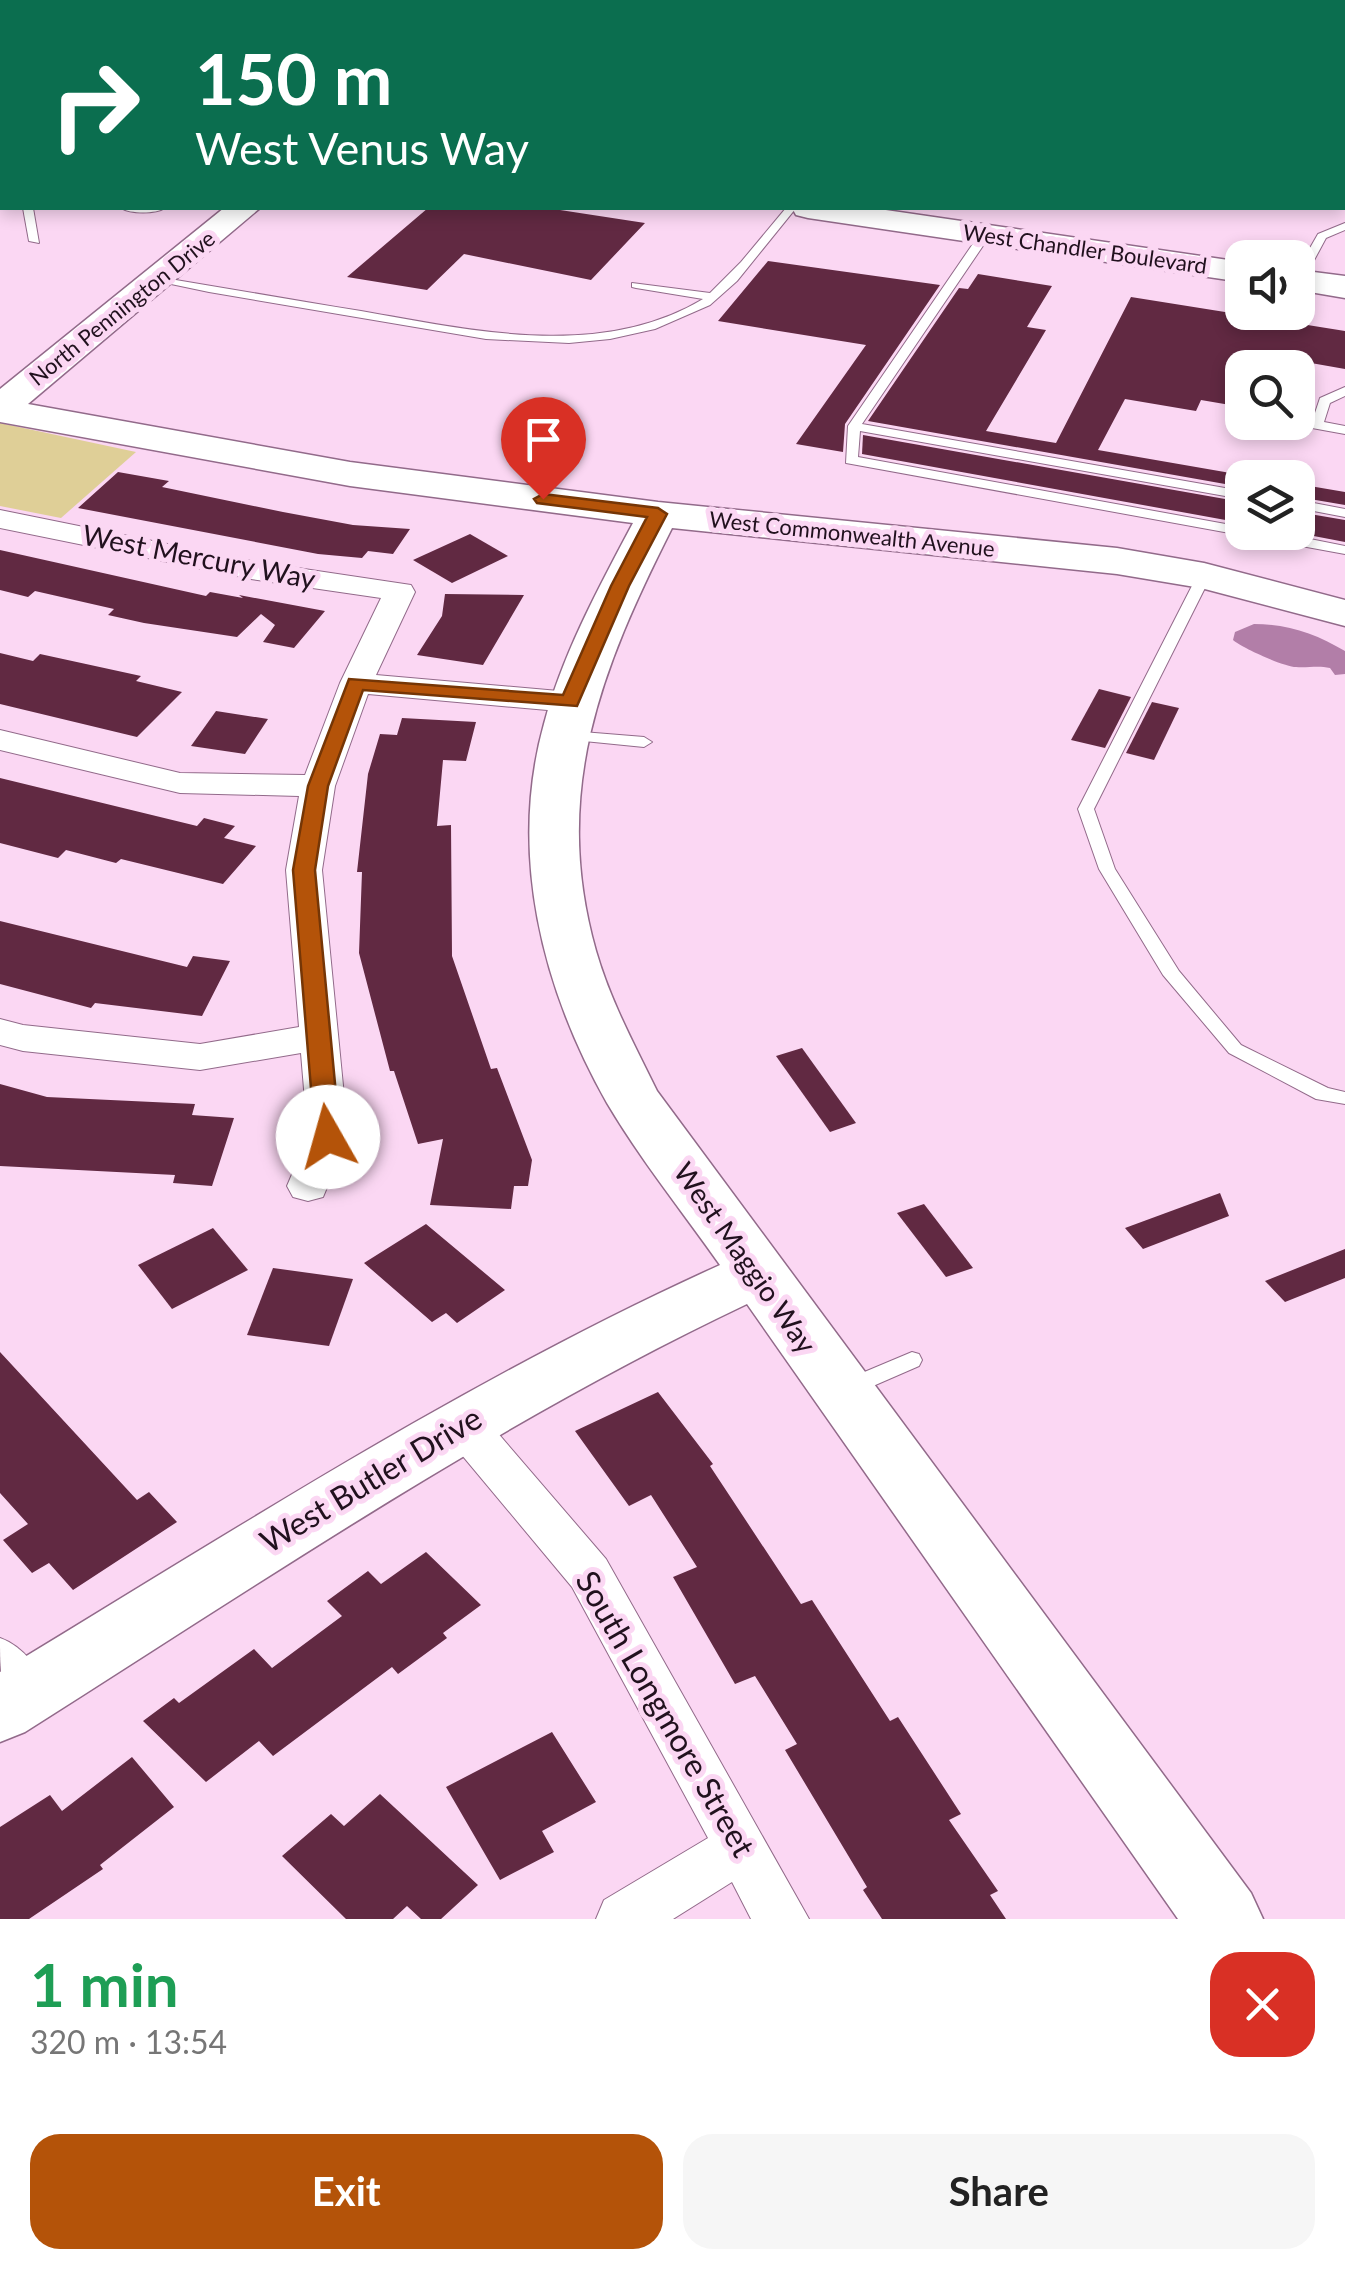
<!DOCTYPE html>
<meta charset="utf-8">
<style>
body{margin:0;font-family:Lato,sans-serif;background:#f6f6f6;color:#222;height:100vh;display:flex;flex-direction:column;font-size:38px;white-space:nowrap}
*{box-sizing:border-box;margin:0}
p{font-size:32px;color:#767676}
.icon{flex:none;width:55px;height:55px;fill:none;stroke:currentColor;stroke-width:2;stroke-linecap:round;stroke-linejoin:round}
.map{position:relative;height:1919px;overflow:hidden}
.panel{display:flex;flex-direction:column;background:#fff;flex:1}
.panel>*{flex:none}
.hud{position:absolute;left:0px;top:0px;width:1345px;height:210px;box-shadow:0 5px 15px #0003;background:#0b6e4f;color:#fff;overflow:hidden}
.tools{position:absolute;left:1225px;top:240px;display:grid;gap:20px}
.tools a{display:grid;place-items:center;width:90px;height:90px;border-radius:20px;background:#fff;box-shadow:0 5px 15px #0003;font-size:50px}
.pin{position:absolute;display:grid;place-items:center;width:85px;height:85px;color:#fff;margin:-102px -42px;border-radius:50% 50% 50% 0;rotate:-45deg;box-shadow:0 0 10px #0007}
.pin .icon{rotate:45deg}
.me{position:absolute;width:110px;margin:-55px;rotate:353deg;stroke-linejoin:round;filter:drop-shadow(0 0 8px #0008)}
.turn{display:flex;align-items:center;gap:35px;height:210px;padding:0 30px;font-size:45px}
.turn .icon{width:130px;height:130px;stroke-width:2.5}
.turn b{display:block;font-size:70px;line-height:85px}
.round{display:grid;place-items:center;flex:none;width:105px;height:105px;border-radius:30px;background:#f6f6f6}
.overview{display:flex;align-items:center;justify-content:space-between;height:170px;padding:0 30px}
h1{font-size:60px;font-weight:700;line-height:75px;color:#1e9e55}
.button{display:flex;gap:20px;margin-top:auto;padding:20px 30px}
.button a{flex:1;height:115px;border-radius:30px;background:#b45309;color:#fff;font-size:40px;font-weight:700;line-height:115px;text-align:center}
.button a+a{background:#f6f6f6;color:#222}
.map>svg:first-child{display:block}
</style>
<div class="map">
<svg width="1345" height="1919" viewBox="0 0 1345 1919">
<rect width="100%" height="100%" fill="#fbd7f3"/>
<!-- green -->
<path fill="#dfcf97" d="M 0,423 L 136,452 L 61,518 L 0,506 Z"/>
<!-- water -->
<path fill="#b27ea8" d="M 1254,624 C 1289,624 1316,634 1345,651 L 1345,674 L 1335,675 L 1330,668 C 1318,665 1308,668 1296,667 C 1285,667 1242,648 1233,640 L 1235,632 Z"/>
<!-- building -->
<g fill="#612942">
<path d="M 428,208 L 547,208 L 645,223 L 591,280 L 464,254 L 427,290 L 347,277 Z"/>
<path d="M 768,261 L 940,285 L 845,424 L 843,452 L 796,444 L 866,345 L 718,321 Z"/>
<path d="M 978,274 L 1052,286 L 1027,327 L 1046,330 L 986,431 L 1056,443 L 1131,297 L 1345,331 L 1345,369 L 1311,363 L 1308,368 L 1242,368 L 1242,407 L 1201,400 L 1196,411 L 1125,399 L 1098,450 L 1242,475 L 1242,487 L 868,421 L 959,288 L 968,289 Z"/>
<path d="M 863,435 L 1242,502 L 1242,523 L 862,454 Z"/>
<path d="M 118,472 L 169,481 L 162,487 L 283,512 L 353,525 L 410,529 L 393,554 L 368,551 L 362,558 L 318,554 L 78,508 Z"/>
<path d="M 1298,484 L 1345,492 L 1345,505 L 1298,497 Z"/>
<path d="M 1298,512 L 1345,520 L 1345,542 L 1298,533 Z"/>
<path d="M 470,534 L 508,556 L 452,583 L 413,560 Z"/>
<path d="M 0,550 L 206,596 L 210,592 L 243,598 L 239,595 L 325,611 L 294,648 L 263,642 L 275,625 L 261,614 L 237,637 L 144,623 L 108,615 L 114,609 L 35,591 L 28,597 L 0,590 Z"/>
<path d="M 445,594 L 524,595 L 483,665 L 417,655 L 442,616 Z"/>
<path d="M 0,653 L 33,661 L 40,654 L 141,676 L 136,681 L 182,692 L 137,737 L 0,704 Z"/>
<path d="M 1099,689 L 1131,697 L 1105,748 L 1071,740 Z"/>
<path d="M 1152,702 L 1179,708 L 1154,760 L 1126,753 Z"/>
<path d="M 216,711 L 268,719 L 245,754 L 191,746 Z"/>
<path d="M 402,718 L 476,722 L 466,761 L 443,760 L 437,826 L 451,825 L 452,956 L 491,1069 L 497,1068 L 532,1160 L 528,1186 L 514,1186 L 511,1209 L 430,1205 L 443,1139 L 418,1144 L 394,1071 L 390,1071 L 359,953 L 362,872 L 357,872 L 368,774 L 380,734 L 397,735 Z"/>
<path d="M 0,778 L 197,826 L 204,818 L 235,826 L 224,838 L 256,846 L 223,884 L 121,859 L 116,863 L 66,850 L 58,858 L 0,843 Z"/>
<path d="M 0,921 L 187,967 L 193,956 L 230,961 L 202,1016 L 95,1003 L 91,1008 L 0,984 Z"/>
<path d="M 802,1048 L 856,1123 L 830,1132 L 776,1056 Z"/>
<path d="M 0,1084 L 47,1097 L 195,1104 L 192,1115 L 234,1118 L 212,1186 L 173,1183 L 175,1175 L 0,1166 Z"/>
<path d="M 1220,1193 L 1229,1216 L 1143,1249 L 1125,1228 Z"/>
<path d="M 924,1204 L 973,1268 L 946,1277 L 897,1213 Z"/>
<path d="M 426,1224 L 505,1290 L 457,1323 L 446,1313 L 432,1322 L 364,1263 Z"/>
<path d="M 213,1228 L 248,1270 L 172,1309 L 138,1265 Z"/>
<path d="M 1345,1249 L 1345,1278 L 1285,1302 L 1265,1281 Z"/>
<path d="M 273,1268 L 353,1279 L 329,1346 L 247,1335 Z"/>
<path d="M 0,1352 L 137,1500 L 149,1492 L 177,1522 L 73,1590 L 49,1563 L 32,1573 L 3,1540 L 28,1524 L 0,1493 Z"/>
<path d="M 658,1392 L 713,1464 L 710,1466 L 801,1604 L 812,1600 L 890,1721 L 898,1717 L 961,1814 L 949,1820 L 998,1891 L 990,1895 L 1006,1919 L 882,1919 L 863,1890 L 867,1887 L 785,1750 L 797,1744 L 755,1676 L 735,1684 L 673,1577 L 697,1567 L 651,1495 L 629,1506 L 575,1431 Z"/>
<path d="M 426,1552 L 481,1605 L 443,1633 L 447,1638 L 398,1674 L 392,1667 L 273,1756 L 259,1741 L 206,1782 L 143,1721 L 174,1698 L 179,1703 L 254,1649 L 272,1668 L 342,1616 L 327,1601 L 368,1571 L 381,1584 Z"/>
<path d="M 552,1732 L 596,1802 L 542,1831 L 554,1852 L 500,1880 L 446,1787 Z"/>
<path d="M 132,1757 L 174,1807 L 100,1865 L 103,1869 L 29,1919 L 0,1919 L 0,1827 L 50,1795 L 62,1811 Z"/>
<path d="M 380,1794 L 478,1885 L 441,1919 L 421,1919 L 407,1906 L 393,1919 L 346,1919 L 282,1856 L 331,1814 L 344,1826 Z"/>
</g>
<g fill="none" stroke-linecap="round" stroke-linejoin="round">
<defs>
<g id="lane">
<rect x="0" y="192" width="2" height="8"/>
<path d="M 23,208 L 33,208 L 39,243 L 29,241 Z"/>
<path d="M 121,208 L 165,208 C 156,214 130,214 121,208 Z"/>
<path d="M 786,208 L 796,208 L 737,281 L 710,305 L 655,329 L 610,339 L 569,343 L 486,339 L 209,292 L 152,280 L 158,277 C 225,288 293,300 361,311 C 471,330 599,361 703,299 L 636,288 L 632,287 L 632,283 L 710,293 L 741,262 Z"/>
<path d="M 1345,223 L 1345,230 L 1326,238 L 1312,264 L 1304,264 L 1302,262 L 1318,234 Z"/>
<path d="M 985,231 L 991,234 L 862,424 L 1242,491 L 1242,499 L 860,431 L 858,457 L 1242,527 L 1242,532 L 1275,532 L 1345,546 L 1345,554 L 846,463 L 848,426 L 981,232 Z"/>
<path d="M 1345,387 L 1345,396 L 1330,403 L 1324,422 L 1345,426 L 1345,434 L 1312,428 L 1311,425 L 1320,398 Z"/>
<path d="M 1298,500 L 1345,509 L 1345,517 L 1298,508 Z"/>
<path d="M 1204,572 L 1211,576 L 1094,809 L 1115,869 L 1179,971 L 1241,1045 L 1328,1088 L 1345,1092 L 1345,1104 L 1316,1099 L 1229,1053 L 1163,975 L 1099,869 L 1078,809 L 1197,576 Z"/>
<path d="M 570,731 L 644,737 L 652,742 L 644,747 L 564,739 L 562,736 L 564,733 Z"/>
<path d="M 912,1352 L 919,1354 L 922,1360 L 919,1366 L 857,1393 L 850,1395 L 843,1393 L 839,1387 L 843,1381 Z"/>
</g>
<g id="street">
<path d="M 0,510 L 251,561 L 411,585 L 415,592 L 376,675 L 570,692 L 582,695 L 586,702 L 582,709 L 570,712 L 368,694 L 335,786 L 322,870 L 348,1137 L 323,1197 L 308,1201 L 293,1197 L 287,1186 L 308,1137 L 301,1053 L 200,1070 L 23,1051 L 0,1045 L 0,1019 L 23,1025 L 200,1044 L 299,1027 L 286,870 L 299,796 L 180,793 L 0,750 L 0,730 L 180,773 L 305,775 L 340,683 L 381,598 L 251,579 L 0,528 Z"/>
<path d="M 462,1405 L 478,1410 L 606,1559 L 809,1919 L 751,1919 L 732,1882 L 673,1919 L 596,1919 L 604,1900 L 708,1838 L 572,1587 L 446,1436 L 439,1423 L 446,1410 Z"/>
<path d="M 0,1638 C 25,1647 39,1670 51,1694 L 43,1710 C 0,1730 0,1674 0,1638 Z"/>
</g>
<g id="secondary">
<rect x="0" y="60" width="2" height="18"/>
<path d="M 224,208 L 260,208 L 28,404 L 350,462 L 658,502 L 1117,548 L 1204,563 L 1345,600 L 1345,626 L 1201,588 L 1117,574 L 672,528 C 601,669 551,792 596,951 C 610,1000 635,1046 657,1091 L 1251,1893 L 1263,1919 L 1178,1919 L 747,1304 C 494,1424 262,1582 25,1732 L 0,1742 L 0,1672 C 238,1528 466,1380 720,1265 C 682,1211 640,1159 607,1103 C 542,988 508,853 544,724 C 563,653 599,587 633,523 L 350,486 L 0,422 L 0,389 Z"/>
<path d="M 792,208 L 872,208 L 1242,262 L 1242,282 L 808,218 L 796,215 Z"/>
<path d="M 1298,270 L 1345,276 L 1345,298 L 1298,290 Z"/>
</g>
</defs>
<!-- lane casing -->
<use href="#lane" stroke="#926a8a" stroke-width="2"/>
<!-- street casing -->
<use href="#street" stroke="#926a8a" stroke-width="2"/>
<!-- secondary casing -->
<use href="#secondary" stroke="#926a8a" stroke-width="3"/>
<!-- lane -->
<use href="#lane" fill="#fff" fill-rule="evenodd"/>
<!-- street -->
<use href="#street" fill="#fff" fill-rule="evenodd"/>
<!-- secondary -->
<use href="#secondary" fill="#fff" fill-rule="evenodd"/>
</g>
<!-- route -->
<path fill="#b45309" stroke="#753606" stroke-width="2.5" d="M 543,494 L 658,508 L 667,514 L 629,586 L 577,706 L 363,690 L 328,786 L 315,870 L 340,1137 L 328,1146 L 319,1143 L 315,1137 L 293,870 L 308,786 L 349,679 L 563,695 L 611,586 L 647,517 L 537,503 L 534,499 Z"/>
<g text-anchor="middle" stroke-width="10" stroke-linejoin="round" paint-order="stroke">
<!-- far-street labels -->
<g font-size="22" fill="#21111e" stroke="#fbd7f3">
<text transform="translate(1085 249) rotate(8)" y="8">West Chandler Boulevard</text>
<text transform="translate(122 308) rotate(-39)" y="8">North Pennington Drive</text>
<text transform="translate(852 534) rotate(6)" y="8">West Commonwealth Avenue</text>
</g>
<!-- street labels -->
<g font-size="28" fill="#21111e" stroke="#fbd7f3">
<text transform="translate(199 557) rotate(11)" y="10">West Mercury Way</text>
<text transform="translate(745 1258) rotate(55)" y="10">West Maggio Way</text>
</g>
<!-- near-street labels -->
<g font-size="32" fill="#21111e" stroke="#fbd7f3">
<text transform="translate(371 1480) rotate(-31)" y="11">West Butler Drive</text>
<text transform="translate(665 1714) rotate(60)" y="11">South Longmore Street</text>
</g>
</g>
</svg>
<div class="tools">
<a><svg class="icon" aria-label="sound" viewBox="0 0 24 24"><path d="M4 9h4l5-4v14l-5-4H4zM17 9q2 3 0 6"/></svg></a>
<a><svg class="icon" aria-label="search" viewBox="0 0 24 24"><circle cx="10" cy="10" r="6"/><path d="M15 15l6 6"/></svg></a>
<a><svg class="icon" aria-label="layers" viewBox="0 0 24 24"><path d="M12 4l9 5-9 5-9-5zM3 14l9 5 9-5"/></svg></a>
</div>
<div class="pin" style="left:543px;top:499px;background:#d93025"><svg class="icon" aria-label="arrive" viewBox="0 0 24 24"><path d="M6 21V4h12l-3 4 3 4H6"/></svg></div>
<svg class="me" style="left:328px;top:1137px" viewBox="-20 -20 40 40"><circle r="19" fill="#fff"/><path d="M0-13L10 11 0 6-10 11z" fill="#b45309"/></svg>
<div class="hud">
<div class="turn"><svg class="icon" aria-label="right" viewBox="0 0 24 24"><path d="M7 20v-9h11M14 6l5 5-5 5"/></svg><div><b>150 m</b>West Venus Way</div></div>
</div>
</div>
<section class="panel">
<div class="overview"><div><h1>1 min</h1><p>320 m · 13:54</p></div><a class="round" style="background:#d93025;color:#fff"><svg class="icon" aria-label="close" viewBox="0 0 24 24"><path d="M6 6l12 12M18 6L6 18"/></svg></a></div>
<div class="button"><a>Exit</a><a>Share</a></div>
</section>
